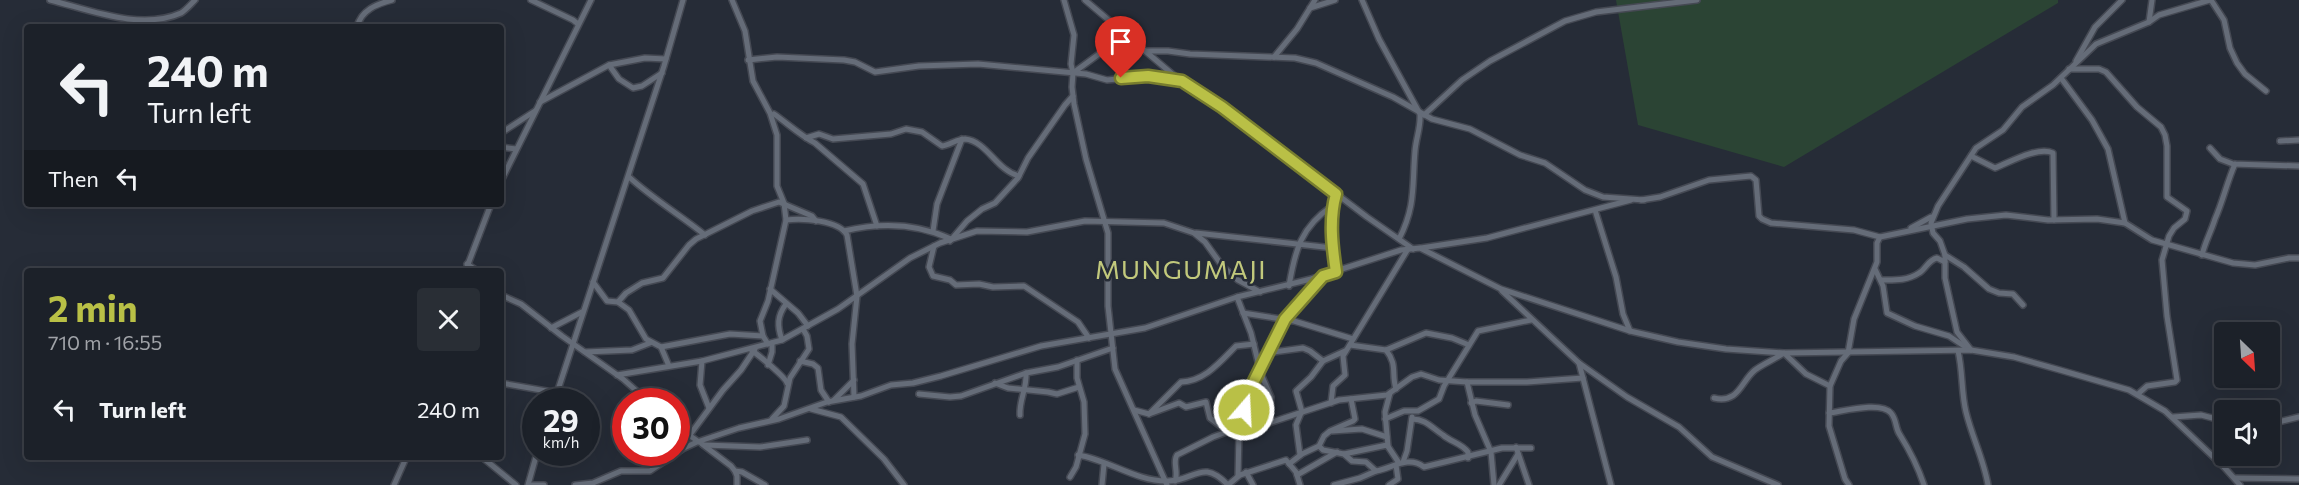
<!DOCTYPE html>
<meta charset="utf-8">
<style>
body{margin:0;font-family:Commissioner,sans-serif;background:#292e35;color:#f1f3f6;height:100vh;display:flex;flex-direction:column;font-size:22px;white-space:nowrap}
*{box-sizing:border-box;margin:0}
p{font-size:20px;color:#a0a3a8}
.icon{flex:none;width:33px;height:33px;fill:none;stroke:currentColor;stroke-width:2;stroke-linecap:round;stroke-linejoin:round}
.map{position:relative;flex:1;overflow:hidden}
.drawer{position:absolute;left:24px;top:268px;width:480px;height:192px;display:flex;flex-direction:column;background:#1c2129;border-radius:6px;box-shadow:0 6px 24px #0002,0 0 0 2px #3a3e46}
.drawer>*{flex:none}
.guide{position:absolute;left:24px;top:24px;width:480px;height:183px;border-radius:6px;box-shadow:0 6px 24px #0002,0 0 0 2px #3a3e46;background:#1c2129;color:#f1f3f6;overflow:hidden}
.needle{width:39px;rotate:155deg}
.tools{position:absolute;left:2214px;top:322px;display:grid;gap:12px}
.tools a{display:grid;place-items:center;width:66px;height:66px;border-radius:6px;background:#1c2129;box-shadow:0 6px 24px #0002,0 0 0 2px #3a3e46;font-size:30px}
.speed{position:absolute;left:522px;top:388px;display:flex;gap:12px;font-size:30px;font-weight:700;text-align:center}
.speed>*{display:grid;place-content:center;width:78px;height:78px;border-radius:50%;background:#1c2129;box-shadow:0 6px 24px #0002,0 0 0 2px #3a3e46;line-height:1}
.speed small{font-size:15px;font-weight:400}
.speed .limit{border:9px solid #d22;background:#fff;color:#111}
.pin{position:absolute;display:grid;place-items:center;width:51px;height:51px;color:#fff;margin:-62px -26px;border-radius:50% 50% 50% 0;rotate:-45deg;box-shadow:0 0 6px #0007}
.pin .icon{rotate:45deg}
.me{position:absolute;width:66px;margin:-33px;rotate:19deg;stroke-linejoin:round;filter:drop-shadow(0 0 4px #0008)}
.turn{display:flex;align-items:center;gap:21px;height:126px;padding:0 24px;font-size:27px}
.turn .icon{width:78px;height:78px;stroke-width:2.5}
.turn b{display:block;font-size:42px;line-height:51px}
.then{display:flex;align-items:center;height:57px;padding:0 24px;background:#0003;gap:12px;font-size:22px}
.round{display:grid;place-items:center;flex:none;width:63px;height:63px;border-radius:6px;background:#292e35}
.head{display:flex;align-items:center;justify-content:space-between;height:102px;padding:0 24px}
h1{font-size:36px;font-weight:700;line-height:45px;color:#b9c046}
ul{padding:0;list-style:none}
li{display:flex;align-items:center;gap:18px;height:78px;padding:0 24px}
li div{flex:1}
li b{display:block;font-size:22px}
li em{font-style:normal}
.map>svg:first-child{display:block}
</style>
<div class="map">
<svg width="2299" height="485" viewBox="0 0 2299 485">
<rect width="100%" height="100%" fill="#262c37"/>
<!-- green -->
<path fill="#2b4434" d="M 1616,0 L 2058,0 L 2058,3 L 1784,167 L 1638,125 Z"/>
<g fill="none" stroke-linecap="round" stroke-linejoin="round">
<defs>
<g id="street">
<path d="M 50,0 C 90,10 141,31 181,13 C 186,10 191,4 195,0"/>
<path d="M 531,0 L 573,20 L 578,24"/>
<path d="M 732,0 L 745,31 L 753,81 L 770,113 L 777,135 L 777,186 L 784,203 L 786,220 L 768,301 L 760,321 L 763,336 L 768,344"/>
<path d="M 1064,0 L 1074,35 L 1071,64 L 1073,73 L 1072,87 L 1074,104 L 1086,159 L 1108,233 L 1108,306 L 1115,369 L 1167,485"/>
<path d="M 1085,0 L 1177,78 L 1222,107 L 1367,217 L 1413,249"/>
<path d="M 1362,0 L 1379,39 L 1420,114 C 1421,127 1416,138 1415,151 C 1412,186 1416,206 1399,239"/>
<path d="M 2211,0 L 2224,20 L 2230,48 L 2237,63 L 2245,74 L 2266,91"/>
<path d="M 1310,8 L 1335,0"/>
<path d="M 2149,22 L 2152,0"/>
<path d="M 357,27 C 361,10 377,4 392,0"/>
<path d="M 1146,51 L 1168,51 L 1190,54 L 1295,58 L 1316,63 L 1393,97 L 1432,119 L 1470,129 L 1520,155 L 1545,163 L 1585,190 L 1603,197 L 1644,200"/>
<path d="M 1274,57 L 1297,29 L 1315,0"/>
<path d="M 748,60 L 777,57 L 844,60 L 855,62 L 875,72 L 919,66 L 978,64 L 1086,74 L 1107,80 L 1148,76 L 1177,78"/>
<path d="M 2076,61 L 2095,27 L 2122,0"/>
<path d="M 609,65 L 619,79 L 633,88 L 642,86 L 662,73"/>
<path d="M 2069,69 L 2099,69 L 2106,72 L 2137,107 L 2161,127 L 2165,135 L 2167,146 L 2167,197 L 2187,211 L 2185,219 L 2174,228 L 2169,236 L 2162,260 L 2167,316 L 2177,380 L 2175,382 L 2147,386 L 2138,394"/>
<path d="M 1073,73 L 1099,54 L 1130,38"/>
<path d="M 2061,78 L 2092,120 L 2108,149 L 2125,223"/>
<path d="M 540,102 L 609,65 L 645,58 L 666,59"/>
<path d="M 774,114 C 787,123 801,136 815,143 L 863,184 L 877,226"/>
<path d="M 1424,115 L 1462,80 L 1490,61 L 1565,21 L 1596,12 L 1697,0"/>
<path d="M 501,133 L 535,111"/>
<path d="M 806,138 L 819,134 L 833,139 L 891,134 L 906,129 L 922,132 L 942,146 C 950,145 957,139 965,139 C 987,141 996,170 1019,176"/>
<path d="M 2280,141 L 2299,140"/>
<path d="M 501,147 L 516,149"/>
<path d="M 2210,148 L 2220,159 L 2233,164 L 2299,166"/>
<path d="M 1971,156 L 1995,168 C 2010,162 2038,146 2053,153 L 2054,220"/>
<path d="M 629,177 C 652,198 680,215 705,235"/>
<path d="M 501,181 L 591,0"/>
<path d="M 1641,200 L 1660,197 L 1709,180 L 1751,176 L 1756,180 L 1759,216 L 1762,219 L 1771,223 L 1854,230 L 1880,237"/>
<path d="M 1595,210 L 1616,277 L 1623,314 L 1630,331"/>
<path d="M 786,220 C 802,218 839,220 847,235 L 857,296 L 852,344 L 854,397"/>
<path d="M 1911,228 L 1931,217"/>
<path d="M 844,231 C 881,222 916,223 951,239"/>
<path d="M 933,231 L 937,204 L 962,139"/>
<path d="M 1196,233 L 1333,248"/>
<path d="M 950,241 L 967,221 L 982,209 L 995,203 L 1018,178 L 1028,158 L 1065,105 L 1073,96"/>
<path d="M 934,246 L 929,267 L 933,276 L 950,280 L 956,285 L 979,284 L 993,287 L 1024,286 L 1078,322 L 1089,338"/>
<path d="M 1421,248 L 1487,238 L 1631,200"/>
<path d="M 1945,255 L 1964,267 L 1989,289 L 1999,293 L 2013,294 L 2023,305"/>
<path d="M 2202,255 C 2205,242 2211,232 2215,219 C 2223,201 2227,182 2235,164"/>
<path d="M 467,264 L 479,272"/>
<path d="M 1875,269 L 1883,286 L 1887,313 L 1915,326 L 1949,336 L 1967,348"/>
<path d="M 1336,271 C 1332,245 1329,219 1337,194"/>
<path d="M 465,272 L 491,204"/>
<path d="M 1881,280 C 1894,280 1907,281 1919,273 C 1926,269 1928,260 1937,258 L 1945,262"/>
<path d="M 593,282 L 607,301 L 618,302 L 626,293 L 642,283 L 663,278 L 689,245 L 696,239 L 752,211 L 779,202 L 812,216 L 816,221"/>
<path d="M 1289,286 C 1295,250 1301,227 1332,206"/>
<path d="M 770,289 L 798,313 L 808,326"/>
<path d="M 1502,291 L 1579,363 L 1611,485"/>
<path d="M 501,295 L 521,304 L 562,336 L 623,379 L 649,402"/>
<path d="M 1237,297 L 1251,333 L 1261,374 L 1271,397 L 1269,423"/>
<path d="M 618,302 L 629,310 L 646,339 L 661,347 L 669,366"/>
<path d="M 1243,313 L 1294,321 L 1353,339"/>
<path d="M 551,328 L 582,312"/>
<path d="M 782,340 C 777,326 777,316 786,304"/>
<path d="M 1350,345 L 1386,350 L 1426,333 L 1452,338 L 1469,345"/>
<path d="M 661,347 L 730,334 L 763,336"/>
<path d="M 1386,350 C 1398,365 1391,373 1396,389"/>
<path d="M 1971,350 L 1957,332 L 1945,278 L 1945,255 L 1940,241 L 1933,233 L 1931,223 L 1938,206 L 1976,148 L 2003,130 L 2022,107 L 2053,85 L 2096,44 L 2149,22 L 2159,15 L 2210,0"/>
<path d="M 752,351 C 759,355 786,378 787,383"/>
<path d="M 1958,351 C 1963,371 1961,392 1966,412 C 1972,437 1984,460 1988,485"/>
<path d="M 585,352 L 632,350 L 650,343"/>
<path d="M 1266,353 L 1303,348 L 1310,351 L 1323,361 L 1345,351"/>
<path d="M 702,361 L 700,385 L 709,408"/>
<path d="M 800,361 L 813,364 L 818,368 L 821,390 L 829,402"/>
<path d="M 1579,363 L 1627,397 L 1679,427 L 1712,457 L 1778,485"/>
<path d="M 768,365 L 772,352 L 772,343"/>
<path d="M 617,375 L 702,361 L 782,340 L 838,309 L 910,258 L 940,243 L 977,231 L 1027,232 L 1085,221 L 1164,223 L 1194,233 L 1205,242 L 1223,267 L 1238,280 L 1260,292"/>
<path d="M 1467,382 L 1475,415 L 1491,452 L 1494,485"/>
<path d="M 501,383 L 558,393"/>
<path d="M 995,383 L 1008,388 L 1048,392 L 1057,394 L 1079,387"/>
<path d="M 919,394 L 950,397 L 961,396 L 1026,373 L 1058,367 L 1113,348"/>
<path d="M 1714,398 C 1739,404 1741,381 1755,370 C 1763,364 1775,359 1784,353 L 1806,374 L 1830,386"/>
<path d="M 834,400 L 854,380"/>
<path d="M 554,402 L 664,66 L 683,0"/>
<path d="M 1331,403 L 1333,386 L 1345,375 L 1343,356 L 1408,249"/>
<path d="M 1471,403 L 1476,401 L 1508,405"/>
<path d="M 811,409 L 841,417 L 884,459 L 904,485"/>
<path d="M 1134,410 L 1149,414 L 1179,403 L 1186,407 L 1206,402 L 1210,418 L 1228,432"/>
<path d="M 1302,412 L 1296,391 L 1311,377 L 1323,361"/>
<path d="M 1829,413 C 1844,411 1881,401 1891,413 C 1897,420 1895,428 1900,435 C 1910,451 1918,467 1924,485"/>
<path d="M 1149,414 L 1181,382 C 1205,381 1220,362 1236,346 L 1254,344"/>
<path d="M 1020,415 C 1019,400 1027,389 1026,373"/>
<path d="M 2173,417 L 2201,415 L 2224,421"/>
<path d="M 772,419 L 784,406 L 790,378 L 809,349 L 807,336 L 803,329"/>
<path d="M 1385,419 L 1404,411 L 1418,411 L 1439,399 L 1444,386 L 1478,331 L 1531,320"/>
<path d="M 1412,419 C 1426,419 1432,428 1443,435 C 1451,442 1461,443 1468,452 L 1468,458"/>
<path d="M 2270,424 L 2299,417"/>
<path d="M 676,426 L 699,442"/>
<path d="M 1240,428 L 1269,423 L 1339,400 L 1387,395 L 1412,377 L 1421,374 L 1439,380 L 1467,382 L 1527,382 L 1583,378"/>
<path d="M 1332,431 L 1362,429 L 1387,437"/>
<path d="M 689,436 L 723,390 L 741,370 L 755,349"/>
<path d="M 702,444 L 731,466 L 735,471 L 742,472 L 765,485"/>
<path d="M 704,445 L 760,447 L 807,440"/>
<path d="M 1319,446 L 1323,450 L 1344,454 L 1352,461 L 1366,462 L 1376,471 C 1393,468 1408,455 1424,467 L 1502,448 L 1531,448"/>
<path d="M 1388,446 L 1385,412 L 1390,393"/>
<path d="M 1516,447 L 1529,485"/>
<path d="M 1344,454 L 1387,445 L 1399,463"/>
<path d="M 1078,455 C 1109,460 1137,482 1168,481 C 1195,481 1202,458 1228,485"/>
<path d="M 1300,455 L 1296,425 L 1301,413"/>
<path d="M 483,458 L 516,485"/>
<path d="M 1403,462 L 1407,451 L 1412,417"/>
<path d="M 1289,464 L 1302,454 L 1319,446 L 1324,436 L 1330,431 L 1353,421 L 1355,419 L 1351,399"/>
<path d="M 735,471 L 737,476 L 737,485"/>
<path d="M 1246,472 L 1253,485"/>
<path d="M 1297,475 L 1337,452"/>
<path d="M 1238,476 L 1239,433 L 1246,397 L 1285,319 L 1321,277"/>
<path d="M 1070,477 L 1076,467 L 1085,434 L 1084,402 L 1077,378 L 1077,360"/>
<path d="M 2235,478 L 2299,479"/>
<path d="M 1175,481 C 1179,472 1172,462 1177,455 L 1213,437 L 1240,427"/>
<path d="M 394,485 L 406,458"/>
<path d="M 528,485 L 537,453"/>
<path d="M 532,485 L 544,485"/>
<path d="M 575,485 L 593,483 L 621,471 L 650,471 L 684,448 L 697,442 L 739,428 L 779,419 L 827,402 L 861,396 L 891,385 L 913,383 L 941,376 L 1041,346 L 1145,328 L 1237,297 L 1311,279 L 1401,250 L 1420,248 L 1501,289 L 1630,331 L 1678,342 L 1726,349 L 1784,353 L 1971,350 L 2014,357 L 2060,370 L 2129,390 L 2165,411 L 2224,467 L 2240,485"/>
<path d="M 1102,485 L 1104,464"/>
<path d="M 1228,485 L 1240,475 L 1286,460 L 1296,472 L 1300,485"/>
<path d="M 1334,485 L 1360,478 L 1376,471"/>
<path d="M 1389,485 L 1398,479 L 1396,465"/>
<path d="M 1499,485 L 1518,454"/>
<path d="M 1849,485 L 1845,479 L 1829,426 L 1830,386 L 1841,361 L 1848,353 L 1854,319 L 1877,262 L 1877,243 L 1880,237 L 1967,219 L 2006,215 L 2048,220 L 2097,219 L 2125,223 L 2152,240 L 2233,263 L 2255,265 L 2289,258 L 2299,258"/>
</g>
</defs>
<!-- street casing -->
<use href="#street" stroke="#454953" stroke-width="8"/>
<!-- street -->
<use href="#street" stroke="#656c78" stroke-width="5"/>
</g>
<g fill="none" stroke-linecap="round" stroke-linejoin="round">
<defs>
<path id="route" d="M 1121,78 L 1148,76 L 1182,81 L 1222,107 L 1336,194 C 1329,219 1332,245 1336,272 L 1323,276 L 1285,319 L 1246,397 L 1244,410"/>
</defs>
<!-- route casing -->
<use href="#route" stroke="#787d2e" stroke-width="15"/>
<!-- route -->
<use href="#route" stroke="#b9c046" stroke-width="10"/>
</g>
<g text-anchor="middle" stroke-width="5" stroke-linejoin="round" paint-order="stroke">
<!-- quarter labels -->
<g font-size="26" letter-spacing="1.5" fill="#c2c97c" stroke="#262c37">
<text x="1181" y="279">MUNGUMAJI</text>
</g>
</g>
</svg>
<div class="tools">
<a><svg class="needle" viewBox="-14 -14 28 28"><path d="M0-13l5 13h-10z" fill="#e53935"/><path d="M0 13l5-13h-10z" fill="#a0a3a8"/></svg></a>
<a><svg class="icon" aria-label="sound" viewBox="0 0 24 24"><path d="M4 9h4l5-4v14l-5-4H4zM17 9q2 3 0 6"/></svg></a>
</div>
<div class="speed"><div>29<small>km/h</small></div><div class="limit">30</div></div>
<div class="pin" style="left:1121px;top:78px;background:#d93025"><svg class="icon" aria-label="arrive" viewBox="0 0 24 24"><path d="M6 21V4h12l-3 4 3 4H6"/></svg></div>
<svg class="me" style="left:1244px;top:410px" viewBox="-20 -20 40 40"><circle r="17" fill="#b9c046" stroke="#fff" stroke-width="3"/><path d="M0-11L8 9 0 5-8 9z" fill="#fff"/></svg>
<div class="guide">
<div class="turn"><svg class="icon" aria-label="left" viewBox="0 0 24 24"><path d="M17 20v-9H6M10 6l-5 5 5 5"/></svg><div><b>240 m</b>Turn left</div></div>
<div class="then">Then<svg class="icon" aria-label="left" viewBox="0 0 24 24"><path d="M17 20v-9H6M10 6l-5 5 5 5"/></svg></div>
</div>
<section class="drawer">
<div class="head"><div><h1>2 min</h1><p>710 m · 16:55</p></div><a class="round"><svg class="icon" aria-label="close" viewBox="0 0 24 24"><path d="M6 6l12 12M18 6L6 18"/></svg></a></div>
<ul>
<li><svg class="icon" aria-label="left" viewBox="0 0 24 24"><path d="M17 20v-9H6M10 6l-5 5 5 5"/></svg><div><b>Turn left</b></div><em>240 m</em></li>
</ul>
</section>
</div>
